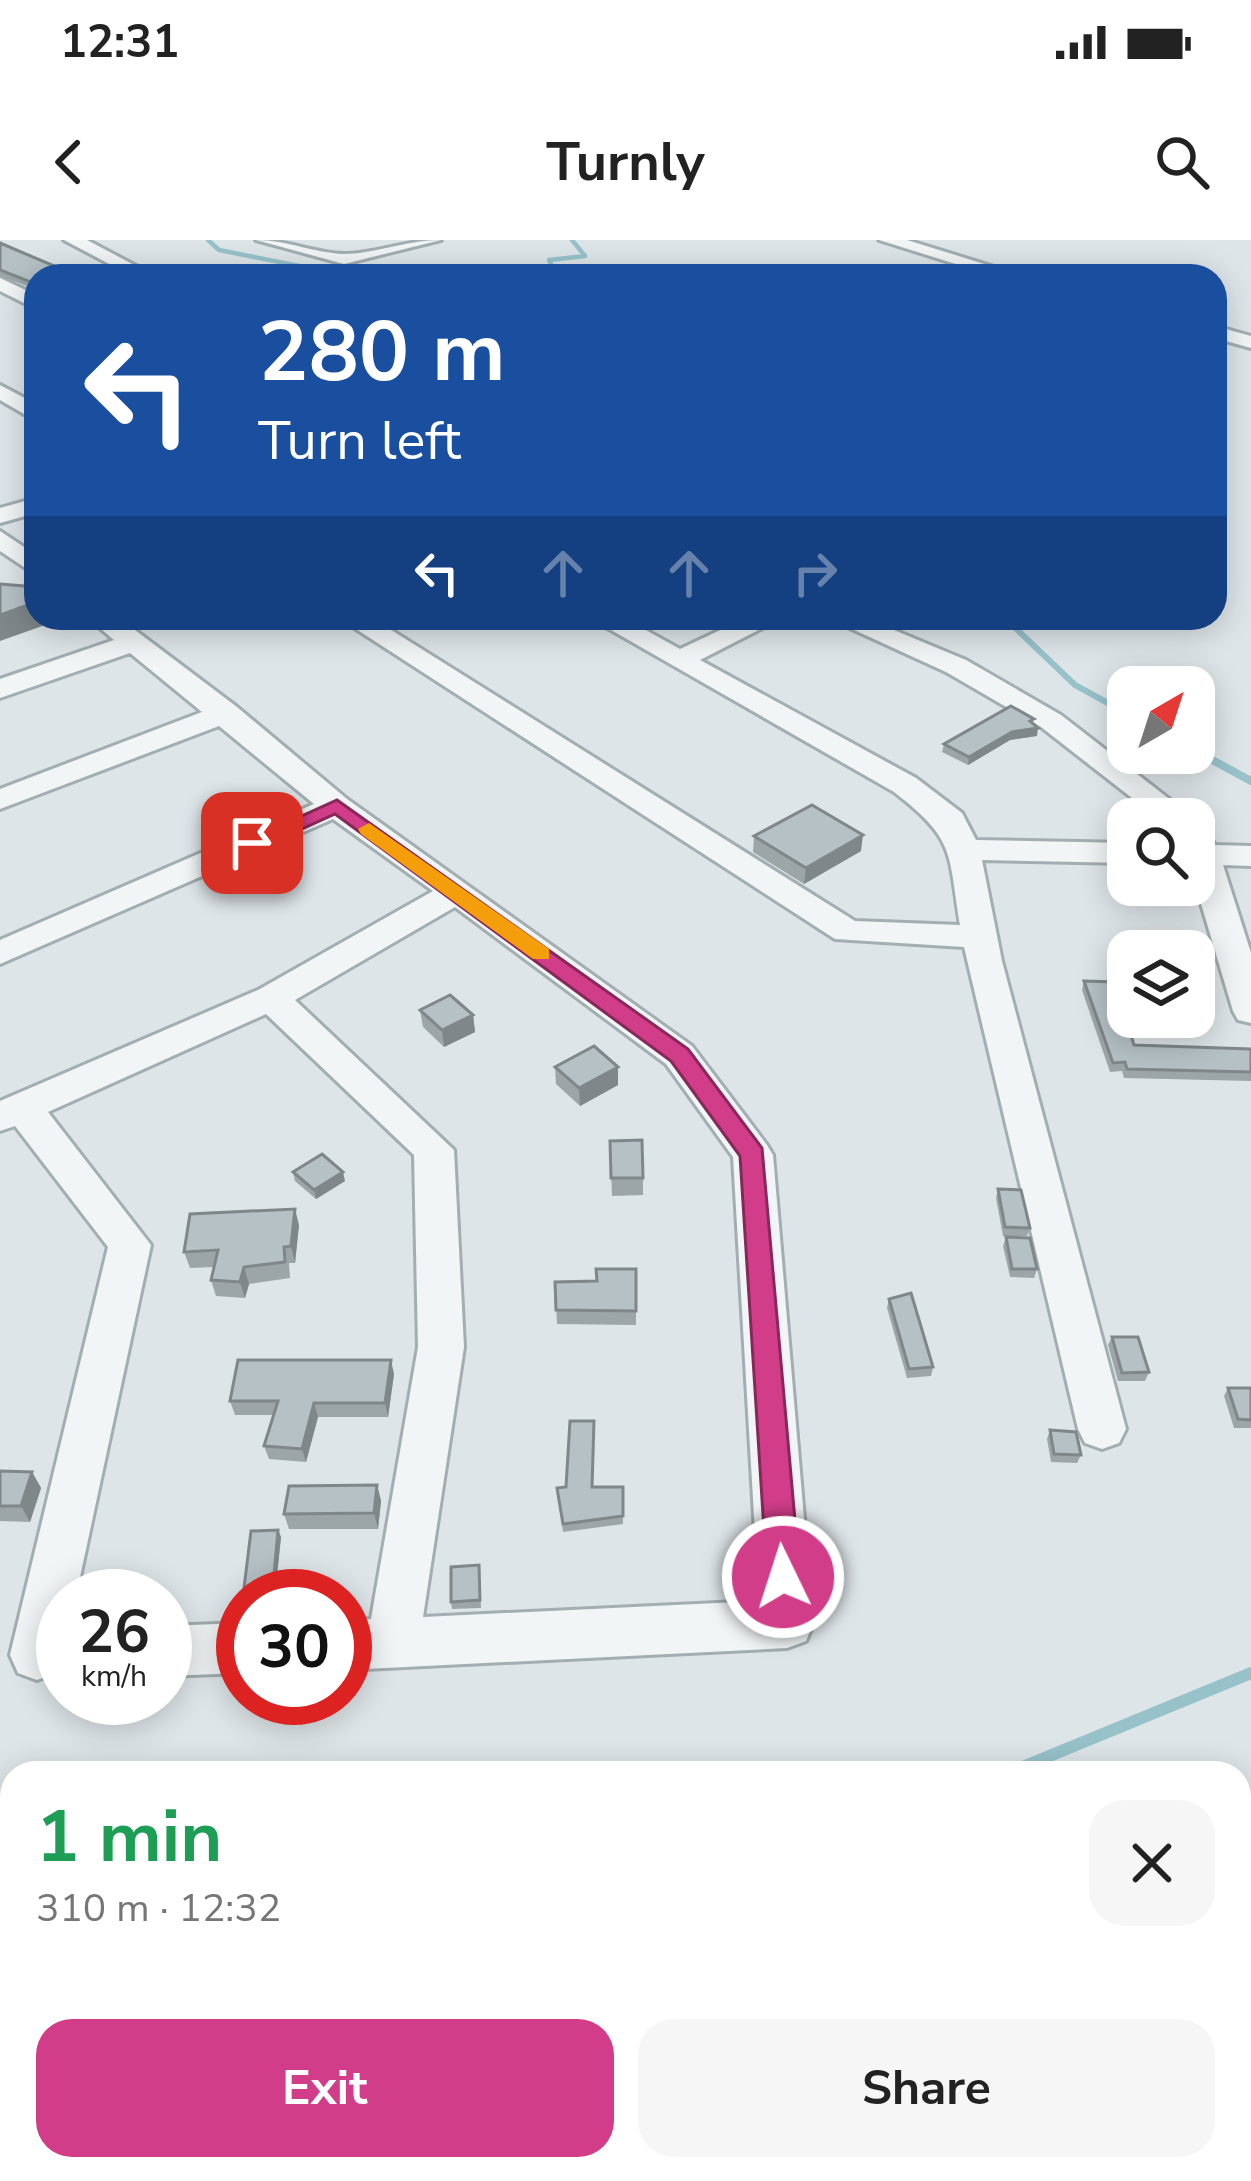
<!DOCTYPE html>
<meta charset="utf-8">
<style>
body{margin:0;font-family:"Nunito Sans",sans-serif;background:#f6f6f6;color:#222;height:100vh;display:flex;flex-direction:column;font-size:45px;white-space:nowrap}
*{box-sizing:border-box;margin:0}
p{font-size:39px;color:#767676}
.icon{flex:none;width:66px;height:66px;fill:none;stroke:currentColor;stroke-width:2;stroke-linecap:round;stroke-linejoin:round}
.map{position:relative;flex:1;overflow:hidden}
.drawer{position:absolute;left:0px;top:1521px;width:1251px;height:420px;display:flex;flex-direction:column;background:#fff;border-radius:36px 36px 0 0;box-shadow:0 6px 30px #0003}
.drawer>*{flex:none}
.hud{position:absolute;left:24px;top:24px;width:1203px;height:366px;border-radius:36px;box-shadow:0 6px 30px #0003;background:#1a4fa0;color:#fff;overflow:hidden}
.needle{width:78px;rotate:39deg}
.fabs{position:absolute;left:1107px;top:426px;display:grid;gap:24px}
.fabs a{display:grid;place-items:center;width:108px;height:108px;border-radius:24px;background:#fff;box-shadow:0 6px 30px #0003;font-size:60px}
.speed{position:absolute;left:36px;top:1329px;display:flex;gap:24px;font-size:60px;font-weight:700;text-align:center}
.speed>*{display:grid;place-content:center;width:156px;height:156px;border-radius:50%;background:#fff;box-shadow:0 6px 30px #0003;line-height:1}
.speed small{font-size:30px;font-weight:400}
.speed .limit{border:18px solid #d22;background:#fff;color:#111}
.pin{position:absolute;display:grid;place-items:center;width:102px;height:102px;color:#fff;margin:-51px;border-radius:24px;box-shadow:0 6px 18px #0006}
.me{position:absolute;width:132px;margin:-66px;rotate:356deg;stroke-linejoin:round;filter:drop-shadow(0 0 9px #0008)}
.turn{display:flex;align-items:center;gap:42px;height:252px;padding:0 36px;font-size:54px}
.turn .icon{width:156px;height:156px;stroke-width:2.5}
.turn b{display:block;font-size:84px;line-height:102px}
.lanes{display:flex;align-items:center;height:114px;padding:0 36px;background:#0003;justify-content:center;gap:60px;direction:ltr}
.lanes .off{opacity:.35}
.round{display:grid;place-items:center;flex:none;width:126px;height:126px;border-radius:36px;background:#f6f6f6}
.summary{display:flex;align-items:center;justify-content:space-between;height:204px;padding:0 36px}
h1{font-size:72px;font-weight:700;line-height:90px;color:#1e9e55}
.cta{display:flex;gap:24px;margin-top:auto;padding:24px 36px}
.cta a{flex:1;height:138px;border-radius:36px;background:#d23d89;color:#fff;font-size:48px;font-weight:700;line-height:138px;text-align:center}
.cta a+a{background:#f6f6f6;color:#222}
.status{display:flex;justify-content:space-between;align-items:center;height:84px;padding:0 60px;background:#fff;direction:ltr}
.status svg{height:33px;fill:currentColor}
header{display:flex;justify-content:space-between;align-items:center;height:156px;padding:0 36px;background:#fff;font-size:54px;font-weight:700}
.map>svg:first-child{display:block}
</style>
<div class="status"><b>12:31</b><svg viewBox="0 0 49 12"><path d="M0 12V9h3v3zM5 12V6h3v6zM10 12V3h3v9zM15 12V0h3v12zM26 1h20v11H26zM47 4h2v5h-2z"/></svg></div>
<header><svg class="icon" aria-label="back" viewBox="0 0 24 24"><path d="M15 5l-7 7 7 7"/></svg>Turnly<svg class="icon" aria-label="search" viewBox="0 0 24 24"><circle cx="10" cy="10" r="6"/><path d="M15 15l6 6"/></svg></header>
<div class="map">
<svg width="1251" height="1941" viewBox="0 0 1251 1941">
<rect width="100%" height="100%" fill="#dee5e8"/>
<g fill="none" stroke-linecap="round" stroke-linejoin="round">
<!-- stream-far3 -->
<g stroke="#97c2ca" stroke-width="4.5">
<path d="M 208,0 L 219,10 L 350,36"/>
<path d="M 467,36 L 552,26 L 549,20 L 585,16 L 572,0"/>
</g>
<!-- stream-far2 -->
<path stroke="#97c2ca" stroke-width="6" d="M 1005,378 L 1075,445 L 1128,474"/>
<!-- stream-far1 -->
<path stroke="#97c2ca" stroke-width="8" d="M 1194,510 L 1251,541"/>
<!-- stream -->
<g stroke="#97c2ca" stroke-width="12">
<path d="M 1008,1533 L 1251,1433"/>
<path d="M 193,1941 L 215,1929"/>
</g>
<defs>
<g id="minor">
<path d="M 64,0 L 87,0 L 155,36 L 132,36 Z"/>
<path d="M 256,0 C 287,0 314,13 344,14 C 374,14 407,0 441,0 L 344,24 Z"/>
<path d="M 879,0 L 907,0 L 1023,36 L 994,36 Z"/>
<path d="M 0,38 L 36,55 L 36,69 L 0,51 Z"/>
<path d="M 1215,86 L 1251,96 L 1251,108 L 1215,98 Z"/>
<path d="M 0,145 L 36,164 L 36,181 L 0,160 Z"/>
<path d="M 36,258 L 36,273 L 0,283 L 0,268 Z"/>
<path d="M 0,291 L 36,315 L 36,335 L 0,311 Z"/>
<path d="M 88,378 L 119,378 L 237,467 L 347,559 L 692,806 L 767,905 L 773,915 L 813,1384 L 806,1401 L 787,1408 L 345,1430 L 345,1380 L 371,1379 L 418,1107 L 414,915 L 266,774 L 48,872 L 151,1005 L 76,1356 L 63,1356 L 63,1416 L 56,1433 L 37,1440 L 18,1433 L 10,1415 L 108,1007 L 15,886 L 0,891 L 0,861 L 258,750 L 433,651 L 333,579 L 0,724 L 0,700 L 314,564 L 219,486 L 0,569 L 0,549 L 202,472 L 130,413 L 0,458 L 0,439 L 114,400 ZM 455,667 L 666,824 L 733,917 L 759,1361 L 423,1377 L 464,1107 L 454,910 L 295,760 Z"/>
<path d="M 339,378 L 372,378 L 855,681 L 960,685 C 948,611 956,600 894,552 L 590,378 L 624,378 L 680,409 L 746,378 L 782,378 L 700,420 L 916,538 L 962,573 L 976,600 L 1128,603 L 1128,623 L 982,620 L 1002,721 L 1126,1189 L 1119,1203 L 1102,1209 L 1085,1203 L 1078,1189 L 964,707 L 835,699 Z"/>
<path d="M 828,378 L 865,378 L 966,420 L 1061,475 L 1195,579 L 1159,579 L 1041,487 L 946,432 Z"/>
<path d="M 1194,587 L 1206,590 L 1215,605 L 1251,606 L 1251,626 L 1223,625 L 1251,713 L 1251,783 L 1238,780 L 1233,771 L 1194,640 Z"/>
<path d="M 243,1383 L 243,1433 L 165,1436 L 165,1386 Z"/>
</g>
</defs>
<!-- minor casing -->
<use href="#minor" stroke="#a3aeb2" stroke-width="6"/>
<!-- minor -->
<use href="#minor" fill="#f1f5f6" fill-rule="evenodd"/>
</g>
<!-- wall -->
<g fill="#9ca6a9">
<path d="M 0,3 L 73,36 L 35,49 L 0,36 Z"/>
<path d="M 1037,496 L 1010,500 L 968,525 L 942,512 L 944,504 Z"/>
<path d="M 754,596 L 861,611 L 804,644 L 753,612 Z"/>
<path d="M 1084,741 L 1134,805 L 1251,809 L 1251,841 L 1124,838 L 1122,831 L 1110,832 L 1082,750 Z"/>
<path d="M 420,770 L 473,775 L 475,792 L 444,807 L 423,787 Z"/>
<path d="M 555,827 L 618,827 L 618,845 L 580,866 L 556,844 Z"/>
<path d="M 610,901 L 643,938 L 643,955 L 612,956 Z"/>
<path d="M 293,932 L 345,941 L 316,959 L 295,941 Z"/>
<path d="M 998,949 L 1030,988 L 1027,996 L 1003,996 L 996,958 Z"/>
<path d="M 299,985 L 295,1023 L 289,1023 L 290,1038 L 249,1044 L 245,1058 L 216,1056 L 211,1040 L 214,1027 L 190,1028 L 184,1012 Z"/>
<path d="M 1006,997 L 1037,1029 L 1034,1038 L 1010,1037 L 1003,1006 Z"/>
<path d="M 636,1029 L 636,1085 L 557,1084 L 555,1042 L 597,1041 Z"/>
<path d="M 889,1059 L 933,1127 L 931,1136 L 907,1138 L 887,1068 Z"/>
<path d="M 1112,1097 L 1149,1132 L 1145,1141 L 1118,1141 L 1108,1105 Z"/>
<path d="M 394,1134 L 388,1177 L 318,1177 L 306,1222 L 269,1219 L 264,1206 L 274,1175 L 235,1175 L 230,1161 Z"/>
<path d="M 1228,1148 L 1251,1148 L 1251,1188 L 1234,1188 L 1224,1156 Z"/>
<path d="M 1050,1190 L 1081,1215 L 1077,1223 L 1051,1222 L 1047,1199 Z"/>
<path d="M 0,1231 L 32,1232 L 41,1248 L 30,1282 L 0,1281 Z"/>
<path d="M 377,1245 L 381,1261 L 378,1289 L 289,1289 L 284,1274 Z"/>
<path d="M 623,1247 L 623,1284 L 563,1292 L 557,1248 Z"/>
<path d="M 278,1290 L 281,1297 L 275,1354 L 247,1355 L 244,1348 Z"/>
<path d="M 479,1325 L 481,1368 L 452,1369 L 451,1362 Z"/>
</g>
<!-- shaded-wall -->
<g fill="#7f878a">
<path d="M 36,362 L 36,378 L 65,378 L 0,401 L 0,375 Z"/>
<path d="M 1038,488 L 1037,496 L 1010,500 L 968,525 L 969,517 L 1012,492 Z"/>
<path d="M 863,595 L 861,611 L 804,644 L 806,628 Z"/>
<path d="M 473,775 L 475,792 L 444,807 L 442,790 Z"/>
<path d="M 618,827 L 618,845 L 580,866 L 579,848 Z"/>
<path d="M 343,932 L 345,941 L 316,959 L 314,950 Z"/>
<path d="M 295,969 L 299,985 L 295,1023 L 291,1006 Z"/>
<path d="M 244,1027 L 249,1044 L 245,1058 L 240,1042 Z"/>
<path d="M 391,1120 L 394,1134 L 388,1177 L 385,1163 Z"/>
<path d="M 314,1163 L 318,1177 L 306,1222 L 302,1209 Z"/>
<path d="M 32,1232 L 41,1248 L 30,1282 L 21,1266 Z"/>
<path d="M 377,1245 L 381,1261 L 378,1289 L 374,1273 Z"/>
<path d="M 278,1290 L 281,1297 L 275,1354 L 273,1346 Z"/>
</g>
<!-- building -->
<g fill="#b5c1c5" stroke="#7f878a" stroke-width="3">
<path d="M 0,3 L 73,34 L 62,36 L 36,36 L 36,42 L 33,43 L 0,30 Z"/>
<path d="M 0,344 L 36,347 L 36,362 L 0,375 Z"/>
<path d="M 1011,466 L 1034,479 L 1030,481 L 1038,488 L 1012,492 L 969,517 L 944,504 Z"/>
<path d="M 812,565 L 863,595 L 806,628 L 754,596 Z"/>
<path d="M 1084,741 L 1115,742 L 1134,805 L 1251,809 L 1251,832 L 1127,829 L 1125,822 L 1113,823 Z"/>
<path d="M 450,755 L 473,775 L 442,790 L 420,770 Z"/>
<path d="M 594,806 L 618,827 L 579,848 L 555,827 Z"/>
<path d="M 642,900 L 643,938 L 611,938 L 610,901 Z"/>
<path d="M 322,914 L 343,932 L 314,950 L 293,932 Z"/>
<path d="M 998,949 L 1021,950 L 1030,988 L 1005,987 Z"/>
<path d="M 295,969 L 291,1006 L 284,1007 L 285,1022 L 244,1027 L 240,1042 L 211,1040 L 218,1010 L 184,1012 L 190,974 Z"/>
<path d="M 1006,997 L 1030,998 L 1037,1029 L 1012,1029 Z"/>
<path d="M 596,1029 L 636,1029 L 636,1071 L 556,1070 L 555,1042 L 597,1041 Z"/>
<path d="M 911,1053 L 933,1127 L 909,1129 L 889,1059 Z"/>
<path d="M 1112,1097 L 1138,1097 L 1149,1132 L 1122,1133 Z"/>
<path d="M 238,1120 L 391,1120 L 385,1163 L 314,1163 L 302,1209 L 264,1206 L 278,1161 L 230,1161 Z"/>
<path d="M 1228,1148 L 1251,1148 L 1251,1180 L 1238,1179 Z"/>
<path d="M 570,1181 L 594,1181 L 592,1247 L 623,1247 L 623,1276 L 563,1284 L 557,1248 L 566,1247 Z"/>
<path d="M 1050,1190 L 1076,1192 L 1081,1215 L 1054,1214 Z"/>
<path d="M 0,1231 L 32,1232 L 21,1266 L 0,1266 Z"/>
<path d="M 377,1245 L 374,1273 L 284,1274 L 289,1246 Z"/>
<path d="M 278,1290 L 273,1346 L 244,1348 L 251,1291 Z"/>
<path d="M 479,1325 L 480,1360 L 451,1362 L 451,1327 Z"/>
</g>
<!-- route -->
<path fill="#d23d89" stroke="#882859" stroke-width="3" d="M 337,560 L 688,809 L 762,908 L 800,1337 L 795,1348 L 783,1353 L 772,1348 L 767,1337 L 740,916 L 671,821 L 335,574 L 260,608 L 252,609 L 242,603 Z"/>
<!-- slow -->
<path fill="#f59e0b" d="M 369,583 L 549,709 L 549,719 L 533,719 L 361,594 L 358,589 Z"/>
</svg>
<div class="fabs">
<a><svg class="needle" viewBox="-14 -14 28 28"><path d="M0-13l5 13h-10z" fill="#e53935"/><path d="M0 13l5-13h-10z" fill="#767676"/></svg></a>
<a><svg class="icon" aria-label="search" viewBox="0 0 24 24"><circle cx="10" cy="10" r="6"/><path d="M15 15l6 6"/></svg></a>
<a><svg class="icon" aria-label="layers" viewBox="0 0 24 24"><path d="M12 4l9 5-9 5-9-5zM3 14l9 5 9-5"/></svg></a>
</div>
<div class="speed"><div>26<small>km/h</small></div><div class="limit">30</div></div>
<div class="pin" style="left:252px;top:603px;background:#d93025"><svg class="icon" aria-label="arrive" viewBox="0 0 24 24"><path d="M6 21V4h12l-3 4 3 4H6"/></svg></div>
<svg class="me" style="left:783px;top:1337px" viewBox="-20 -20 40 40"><circle r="17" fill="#d23d89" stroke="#fff" stroke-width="3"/><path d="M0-11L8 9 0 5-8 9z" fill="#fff"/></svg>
<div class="hud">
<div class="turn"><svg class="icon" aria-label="left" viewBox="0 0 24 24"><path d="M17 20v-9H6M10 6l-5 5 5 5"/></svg><div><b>280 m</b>Turn left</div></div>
<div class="lanes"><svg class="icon" aria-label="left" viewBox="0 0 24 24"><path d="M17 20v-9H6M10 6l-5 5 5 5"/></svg><svg class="icon off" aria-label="ahead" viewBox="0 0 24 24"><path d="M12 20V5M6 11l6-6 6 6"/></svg><svg class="icon off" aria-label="ahead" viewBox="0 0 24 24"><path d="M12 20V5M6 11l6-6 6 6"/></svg><svg class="icon off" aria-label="right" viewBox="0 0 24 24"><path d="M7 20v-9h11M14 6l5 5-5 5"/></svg></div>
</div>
<section class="drawer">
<div class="summary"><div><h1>1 min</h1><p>310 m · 12:32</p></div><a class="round"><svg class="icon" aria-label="close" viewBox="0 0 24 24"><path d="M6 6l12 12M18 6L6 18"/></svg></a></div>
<div class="cta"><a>Exit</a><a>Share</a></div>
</section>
</div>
